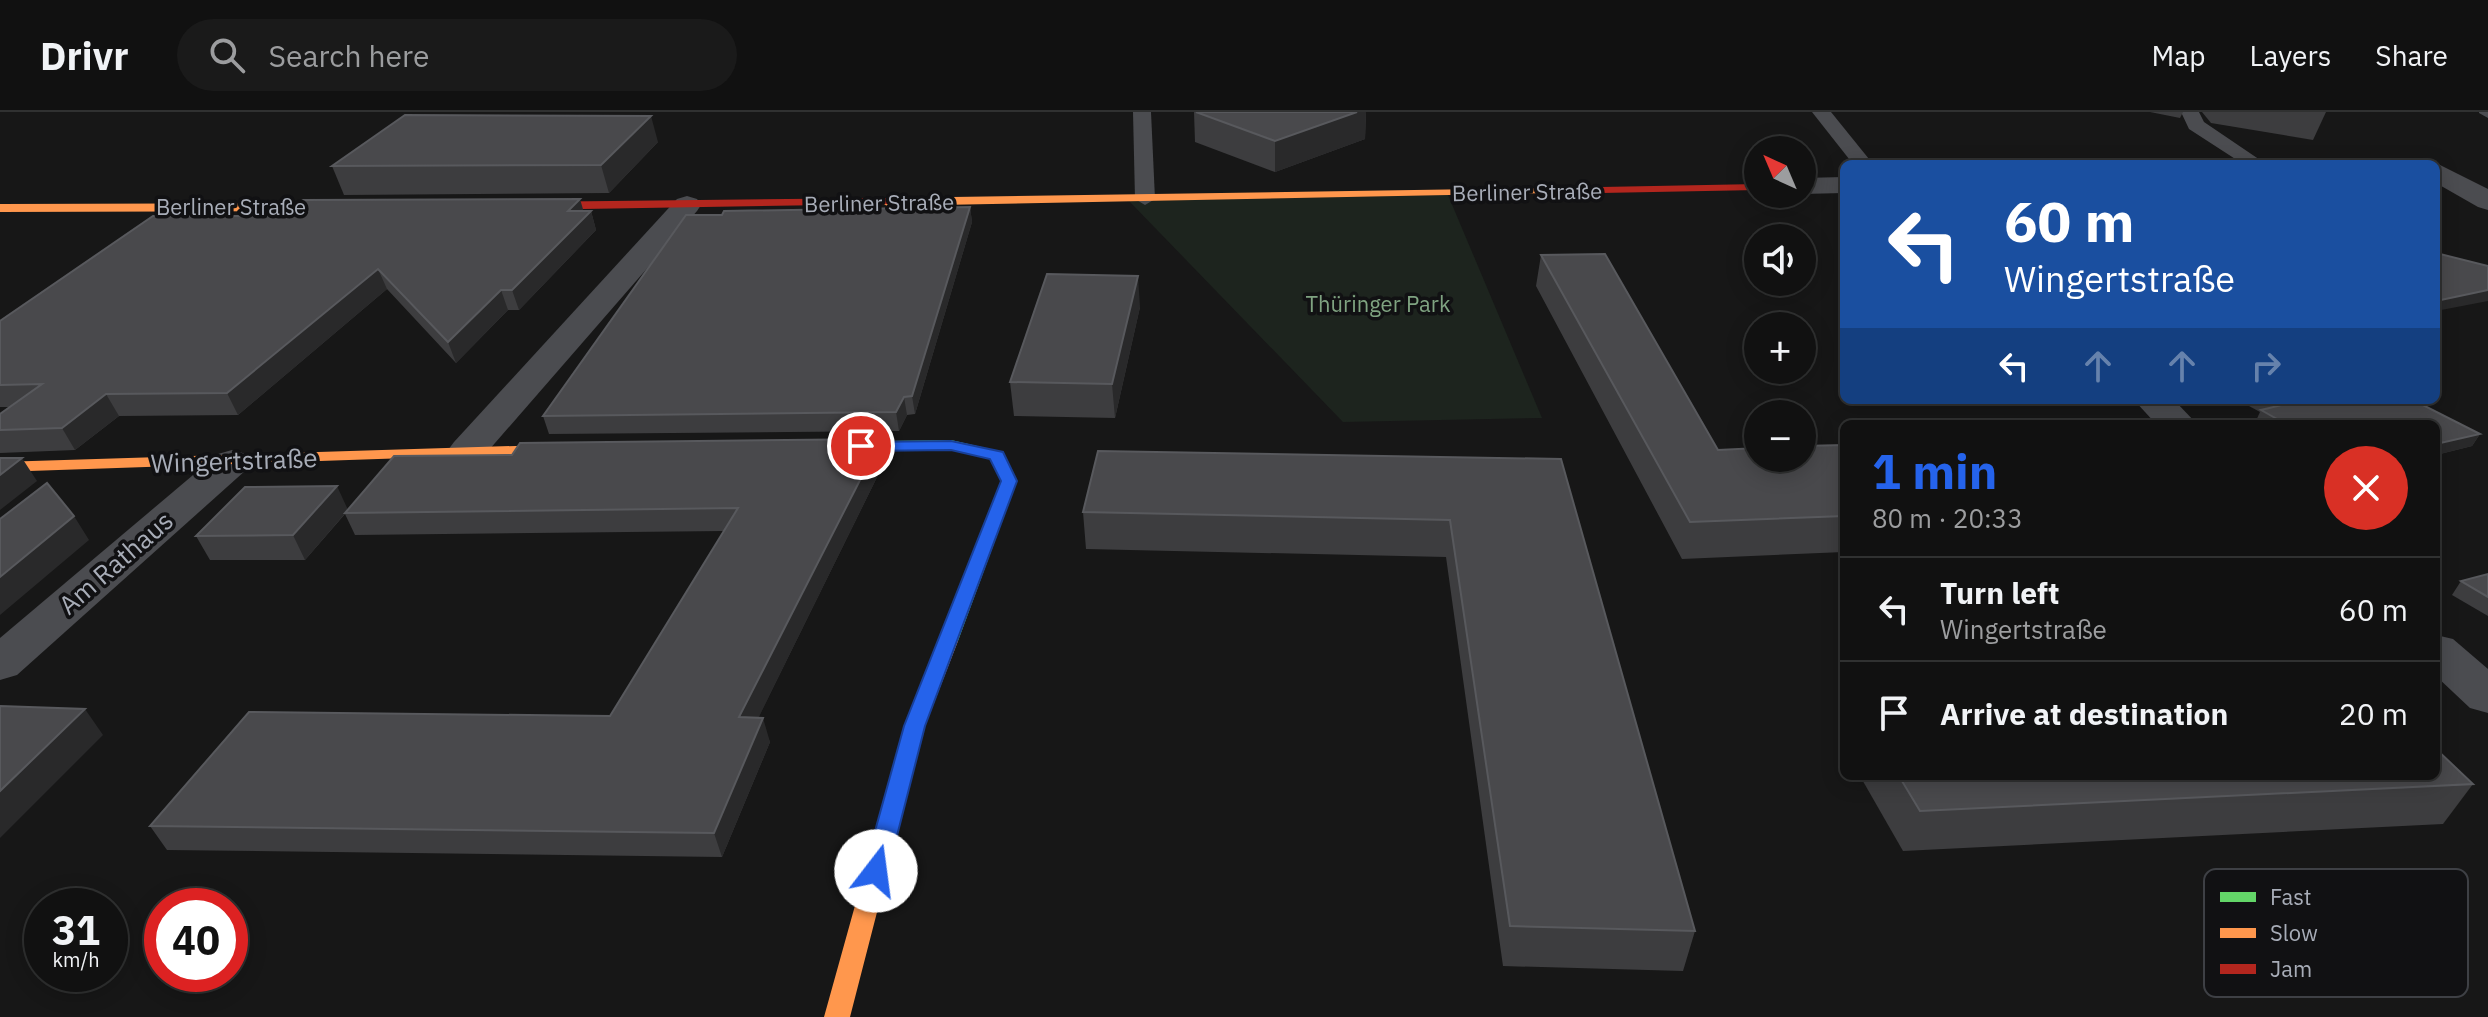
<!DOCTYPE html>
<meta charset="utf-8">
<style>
body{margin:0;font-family:"IBM Plex Sans",sans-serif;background:#1a1a1a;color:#f1f3f6;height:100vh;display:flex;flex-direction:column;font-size:30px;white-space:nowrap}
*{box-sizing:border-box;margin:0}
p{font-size:26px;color:#9c9d9f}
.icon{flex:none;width:44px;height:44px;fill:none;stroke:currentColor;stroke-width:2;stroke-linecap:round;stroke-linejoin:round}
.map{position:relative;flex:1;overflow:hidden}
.sheet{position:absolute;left:1840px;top:308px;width:600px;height:360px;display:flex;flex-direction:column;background:#111;border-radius:12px;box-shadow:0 4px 20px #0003,0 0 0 2px #303131}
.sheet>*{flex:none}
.hud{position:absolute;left:1840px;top:48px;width:600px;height:244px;border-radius:12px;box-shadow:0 4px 20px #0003,0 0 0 2px #303131;background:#1a4fa0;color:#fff;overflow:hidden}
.needle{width:52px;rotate:316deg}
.fabs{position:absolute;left:1744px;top:24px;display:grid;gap:16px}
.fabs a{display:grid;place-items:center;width:72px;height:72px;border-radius:50%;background:#111;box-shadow:0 4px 20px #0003,0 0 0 2px #303131;font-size:40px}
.speed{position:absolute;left:24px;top:776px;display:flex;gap:16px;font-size:40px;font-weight:700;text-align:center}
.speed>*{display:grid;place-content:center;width:104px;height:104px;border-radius:50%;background:#111;box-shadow:0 4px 20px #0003,0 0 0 2px #303131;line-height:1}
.speed small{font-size:20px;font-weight:400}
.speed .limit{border:12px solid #d22;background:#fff;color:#111}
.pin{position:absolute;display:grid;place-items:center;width:68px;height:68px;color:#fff;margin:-34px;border:4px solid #fff;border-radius:50%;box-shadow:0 2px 8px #0007}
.me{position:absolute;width:88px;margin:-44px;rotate:15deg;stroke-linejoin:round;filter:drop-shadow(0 0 6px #0008)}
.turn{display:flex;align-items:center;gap:28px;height:168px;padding:0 32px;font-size:36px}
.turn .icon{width:104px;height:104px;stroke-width:2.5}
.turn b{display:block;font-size:56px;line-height:68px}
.lanes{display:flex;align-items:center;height:76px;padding:0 32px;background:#0003;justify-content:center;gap:40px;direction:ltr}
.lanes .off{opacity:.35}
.round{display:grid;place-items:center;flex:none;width:84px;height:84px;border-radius:42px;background:#1a1a1a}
.overview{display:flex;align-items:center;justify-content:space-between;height:136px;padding:0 32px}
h1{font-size:48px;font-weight:700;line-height:60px;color:#2563eb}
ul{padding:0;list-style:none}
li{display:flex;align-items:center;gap:24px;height:104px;padding:0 32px;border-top:2px solid #303131}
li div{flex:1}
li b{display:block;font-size:30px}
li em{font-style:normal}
header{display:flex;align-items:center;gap:48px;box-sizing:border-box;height:112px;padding:0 40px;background:#111;border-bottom:2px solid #303131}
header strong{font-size:38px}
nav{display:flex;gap:44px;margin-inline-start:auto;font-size:28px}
.search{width:560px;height:72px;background:#1a1a1a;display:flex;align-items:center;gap:20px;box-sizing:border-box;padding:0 28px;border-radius:44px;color:#9c9d9f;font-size:30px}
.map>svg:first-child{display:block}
</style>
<header>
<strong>Drivr</strong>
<div class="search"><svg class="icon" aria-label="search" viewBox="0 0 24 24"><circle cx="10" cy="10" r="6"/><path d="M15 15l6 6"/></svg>Search here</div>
<nav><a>Map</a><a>Layers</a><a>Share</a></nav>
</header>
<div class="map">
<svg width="2488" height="905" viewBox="0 0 2488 905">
<rect width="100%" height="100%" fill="#171717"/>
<!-- green -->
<path fill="#1d241e" d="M 1448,83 L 1542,306 L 1343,310 L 1129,89 Z"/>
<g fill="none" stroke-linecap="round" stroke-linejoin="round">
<!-- lane -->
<g fill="#4b4c50" fill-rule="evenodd">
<path d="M 1133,0 L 1151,0 L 1155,87 L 1145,93 L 1135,87 Z"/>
<path d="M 1812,0 L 1831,0 L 1873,52 L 1853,52 Z"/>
<path d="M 2181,0 L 2199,0 L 2204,10 L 2266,52 L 2243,52 L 2189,17 Z"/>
<path d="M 2488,0 L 2488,6 L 2479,1 L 2479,0 Z"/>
</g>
<!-- street -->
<g fill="#4b4c50" fill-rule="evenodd">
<path d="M 2436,51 L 2488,77 L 2488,98 L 2478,95 L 2436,71 L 2436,52 L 2431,52 Z"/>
<path d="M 1844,65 L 1844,81 L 1802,82 L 1800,82 L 1802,66 Z"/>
<path d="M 687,84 L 697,87 L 701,93 L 697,99 L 482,346 L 468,350 L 454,346 L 448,338 L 454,330 L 677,87 Z"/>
<path d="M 2134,288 L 2174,288 L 2197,312 L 2156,312 Z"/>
<path d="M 232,338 L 246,342 L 252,350 L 246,358 L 17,563 L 0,568 L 0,526 L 218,342 Z"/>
<path d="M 2436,523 L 2453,527 L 2488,557 L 2488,601 L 2470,596 L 2436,564 Z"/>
</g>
<!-- fast -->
<path fill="#63d668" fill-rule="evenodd" d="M 951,328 L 1003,340 L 1017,369 L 958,529 L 948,535 L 938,529 L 1001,369 L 990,346 L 951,338 L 820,340 L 812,335 L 820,330 Z"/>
<!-- slow -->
<g fill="#ff974d" fill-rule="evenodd">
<path d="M 1549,76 L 1553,77 L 1553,81 L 887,94 L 881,90 L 887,86 Z"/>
<path d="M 0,92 L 354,91 L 360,95 L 354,99 L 0,100 Z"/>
<path d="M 576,332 L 582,334 L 584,337 L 582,340 L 0,360 L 0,350 Z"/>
<path d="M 948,523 L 958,529 L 925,614 L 850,905 L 824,905 L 905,614 L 938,529 Z"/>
</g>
<!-- jam -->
<g fill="#b3261e" fill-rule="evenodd">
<path d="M 1758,72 L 1758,78 L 1549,82 L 1543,79 L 1549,76 Z"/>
<path d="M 887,86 L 891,88 L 891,92 L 522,98 L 516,94 L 522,90 Z"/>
</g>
</g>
<!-- wall -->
<g fill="#3d3d3f">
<path d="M 1194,0 L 1366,0 L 1365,27 L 1275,60 L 1195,30 Z"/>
<path d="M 2150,0 L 2183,0 L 2180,6 Z"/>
<path d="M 2202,0 L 2326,0 L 2313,28 L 2211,11 Z"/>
<path d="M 658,30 L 609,81 L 344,83 L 332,54 Z"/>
<path d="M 970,95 L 972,110 L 915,302 L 907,303 L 899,319 L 549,322 L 543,304 L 722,103 Z"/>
<path d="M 591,99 L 596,118 L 519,198 L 508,198 L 456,251 L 387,177 L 238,303 L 119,304 L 75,338 L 0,341 L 0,302 L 10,295 L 0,295 L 0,209 L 281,104 Z"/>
<path d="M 1541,143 L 1718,338 L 1844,333 L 1844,440 L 1682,447 L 1536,174 Z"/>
<path d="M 1140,195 L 1115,306 L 1014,304 L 1010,270 Z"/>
<path d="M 2238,288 L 2413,288 L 2480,322 L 2472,334 L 2436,343 L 2436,312 L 2257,312 L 2255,311 L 2260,300 Z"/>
<path d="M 881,327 L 885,349 L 758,606 L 770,630 L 722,745 L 167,738 L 150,714 L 610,604 L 724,419 L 355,423 L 345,402 L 305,448 L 210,448 L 196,424 L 348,397 L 512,343 Z"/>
<path d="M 1561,347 L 1695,819 L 1683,859 L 1503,854 L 1446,445 L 1086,437 L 1083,400 Z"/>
<path d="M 2488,462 L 2488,504 L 2452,483 L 2461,469 Z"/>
<path d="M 1860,664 L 2436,664 L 2473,672 L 2443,712 L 1903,739 Z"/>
</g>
<!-- shaded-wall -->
<g fill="#29292a">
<path d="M 1357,0 L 1366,0 L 1365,27 L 1275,60 L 1275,29 Z"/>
<path d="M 651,4 L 658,30 L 609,81 L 601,53 Z"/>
<path d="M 580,87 L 585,104 L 591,99 L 596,118 L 519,198 L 512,178 L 568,99 Z"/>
<path d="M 970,95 L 972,110 L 915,302 L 912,284 Z"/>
<path d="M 378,157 L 387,177 L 238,303 L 227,281 Z"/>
<path d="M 1138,164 L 1140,195 L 1115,306 L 1112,272 Z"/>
<path d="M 501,178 L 508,198 L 456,251 L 448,230 Z"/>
<path d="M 2488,178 L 2488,189 L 2436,199 L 2436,189 Z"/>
<path d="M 106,282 L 119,304 L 75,338 L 62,316 Z"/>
<path d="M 904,285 L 907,303 L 899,319 L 896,300 Z"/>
<path d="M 2480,322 L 2472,334 L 2436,343 L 2436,332 Z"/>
<path d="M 881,327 L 885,349 L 747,629 L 739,605 Z"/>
<path d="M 22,346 L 37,369 L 0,398 L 0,363 Z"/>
<path d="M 337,374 L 348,398 L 305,448 L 293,423 Z"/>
<path d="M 74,404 L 89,428 L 0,503 L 0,465 Z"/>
<path d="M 85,597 L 103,623 L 0,726 L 0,679 Z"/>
<path d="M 763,606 L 770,630 L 722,745 L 714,721 Z"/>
</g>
<!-- building -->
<g fill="#49494c" stroke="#58595d" stroke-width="2">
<path d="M 1196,0 L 1357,0 L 1275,29 Z"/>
<path d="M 405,3 L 651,4 L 601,53 L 332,54 Z"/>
<path d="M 580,87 L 568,99 L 591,99 L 512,178 L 501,178 L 448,230 L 378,157 L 227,281 L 106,282 L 62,316 L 0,318 L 0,302 L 42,272 L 0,273 L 0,209 L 153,104 L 281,104 L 303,88 Z"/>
<path d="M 970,95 L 912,284 L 904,285 L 896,300 L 543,304 L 686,103 L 722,103 L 724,99 Z"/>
<path d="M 2436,141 L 2488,154 L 2488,178 L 2436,189 Z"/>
<path d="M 1605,142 L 1718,338 L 1758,336 L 1758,346 L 1802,346 L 1802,334 L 1844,333 L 1844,404 L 1690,410 L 1541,143 Z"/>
<path d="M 1047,162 L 1138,164 L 1112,272 L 1010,270 Z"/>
<path d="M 2266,288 L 2413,288 L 2480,322 L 2436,332 L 2436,312 L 2286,312 L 2261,298 L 2278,294 Z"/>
<path d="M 881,327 L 739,605 L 763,606 L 714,721 L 150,714 L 249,600 L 610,604 L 738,396 L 345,401 L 394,344 L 512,343 L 520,331 Z"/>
<path d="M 1098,339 L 1561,347 L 1695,819 L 1510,814 L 1450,408 L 1083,400 Z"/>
<path d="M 0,346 L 22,346 L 0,363 Z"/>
<path d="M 47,371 L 74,404 L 0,465 L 0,407 Z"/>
<path d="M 337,374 L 293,423 L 196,424 L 245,375 Z"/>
<path d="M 2488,462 L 2488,485 L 2461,469 Z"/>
<path d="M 0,594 L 85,597 L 0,679 Z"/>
<path d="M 2436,637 L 2473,672 L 1920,699 L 1899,664 L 2436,664 Z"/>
</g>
<!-- route -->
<path fill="#2563eb" stroke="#184099" stroke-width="2" d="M 951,329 L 1003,340 L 1017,369 L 925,614 L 888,759 L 884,765 L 876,768 L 867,765 L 864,759 L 904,614 L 1001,369 L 990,347 L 951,338 L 861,339 L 853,334 L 861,330 Z"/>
<g text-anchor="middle" stroke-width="7" stroke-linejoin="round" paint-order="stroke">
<!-- far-street labels -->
<g font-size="22" fill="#a8adb8" stroke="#111113">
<text transform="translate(1527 80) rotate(-1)" y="8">Berliner Straße</text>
<text transform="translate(879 91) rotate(-1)" y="8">Berliner Straße</text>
<text x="231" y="103">Berliner Straße</text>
</g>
<!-- far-park labels -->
<g font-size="22" fill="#7fa381" stroke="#111113">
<text x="1378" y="200">Thüringer Park</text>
</g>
<!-- street labels -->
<g font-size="26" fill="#a8adb8" stroke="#111113">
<text transform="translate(234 349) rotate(-2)" y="9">Wingertstraße</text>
<text transform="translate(116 451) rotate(-41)" y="9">Am Rathaus</text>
</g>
</g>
<!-- legend -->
<rect x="2204" y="757" width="264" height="128" rx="12" fill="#111113" stroke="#3e4045" stroke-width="2"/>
<rect x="2220" y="780" width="36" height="10" fill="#63d668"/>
<rect x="2220" y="816" width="36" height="10" fill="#ff974d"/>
<rect x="2220" y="852" width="36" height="10" fill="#b3261e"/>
<g font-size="22" fill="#a8adb8">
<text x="2270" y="793">Fast</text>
<text x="2270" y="829">Slow</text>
<text x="2270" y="865">Jam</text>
</g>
</svg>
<div class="fabs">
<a><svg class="needle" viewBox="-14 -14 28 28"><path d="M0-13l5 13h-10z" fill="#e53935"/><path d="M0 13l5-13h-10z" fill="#9c9d9f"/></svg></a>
<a><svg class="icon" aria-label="sound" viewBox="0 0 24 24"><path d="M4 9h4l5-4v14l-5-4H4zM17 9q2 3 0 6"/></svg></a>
<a>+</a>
<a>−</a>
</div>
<div class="speed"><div>31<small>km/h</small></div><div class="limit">40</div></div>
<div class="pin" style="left:861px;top:334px;background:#d93025"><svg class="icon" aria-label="arrive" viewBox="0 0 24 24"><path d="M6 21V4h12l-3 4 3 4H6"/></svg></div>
<svg class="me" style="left:876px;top:759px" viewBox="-20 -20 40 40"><circle r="19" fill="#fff"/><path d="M0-13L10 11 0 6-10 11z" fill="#2563eb"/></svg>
<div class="hud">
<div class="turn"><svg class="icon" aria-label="left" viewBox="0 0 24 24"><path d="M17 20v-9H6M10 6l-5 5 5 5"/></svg><div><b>60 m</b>Wingertstraße</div></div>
<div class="lanes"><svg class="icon" aria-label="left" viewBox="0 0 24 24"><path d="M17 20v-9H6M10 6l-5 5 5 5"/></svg><svg class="icon off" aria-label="ahead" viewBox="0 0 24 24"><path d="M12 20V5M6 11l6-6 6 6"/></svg><svg class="icon off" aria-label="ahead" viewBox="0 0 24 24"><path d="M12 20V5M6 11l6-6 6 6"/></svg><svg class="icon off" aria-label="right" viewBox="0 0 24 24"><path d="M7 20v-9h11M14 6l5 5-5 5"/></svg></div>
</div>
<section class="sheet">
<div class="overview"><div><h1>1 min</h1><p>80 m · 20:33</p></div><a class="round" style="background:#d93025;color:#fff"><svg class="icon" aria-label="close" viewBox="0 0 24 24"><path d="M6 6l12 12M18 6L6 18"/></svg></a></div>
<ul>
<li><svg class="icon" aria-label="left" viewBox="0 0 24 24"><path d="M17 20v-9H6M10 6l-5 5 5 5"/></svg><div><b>Turn left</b><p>Wingertstraße</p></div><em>60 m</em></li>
<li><svg class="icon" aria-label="arrive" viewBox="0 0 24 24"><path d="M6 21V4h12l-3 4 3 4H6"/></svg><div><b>Arrive at destination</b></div><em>20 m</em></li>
</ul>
</section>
</div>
